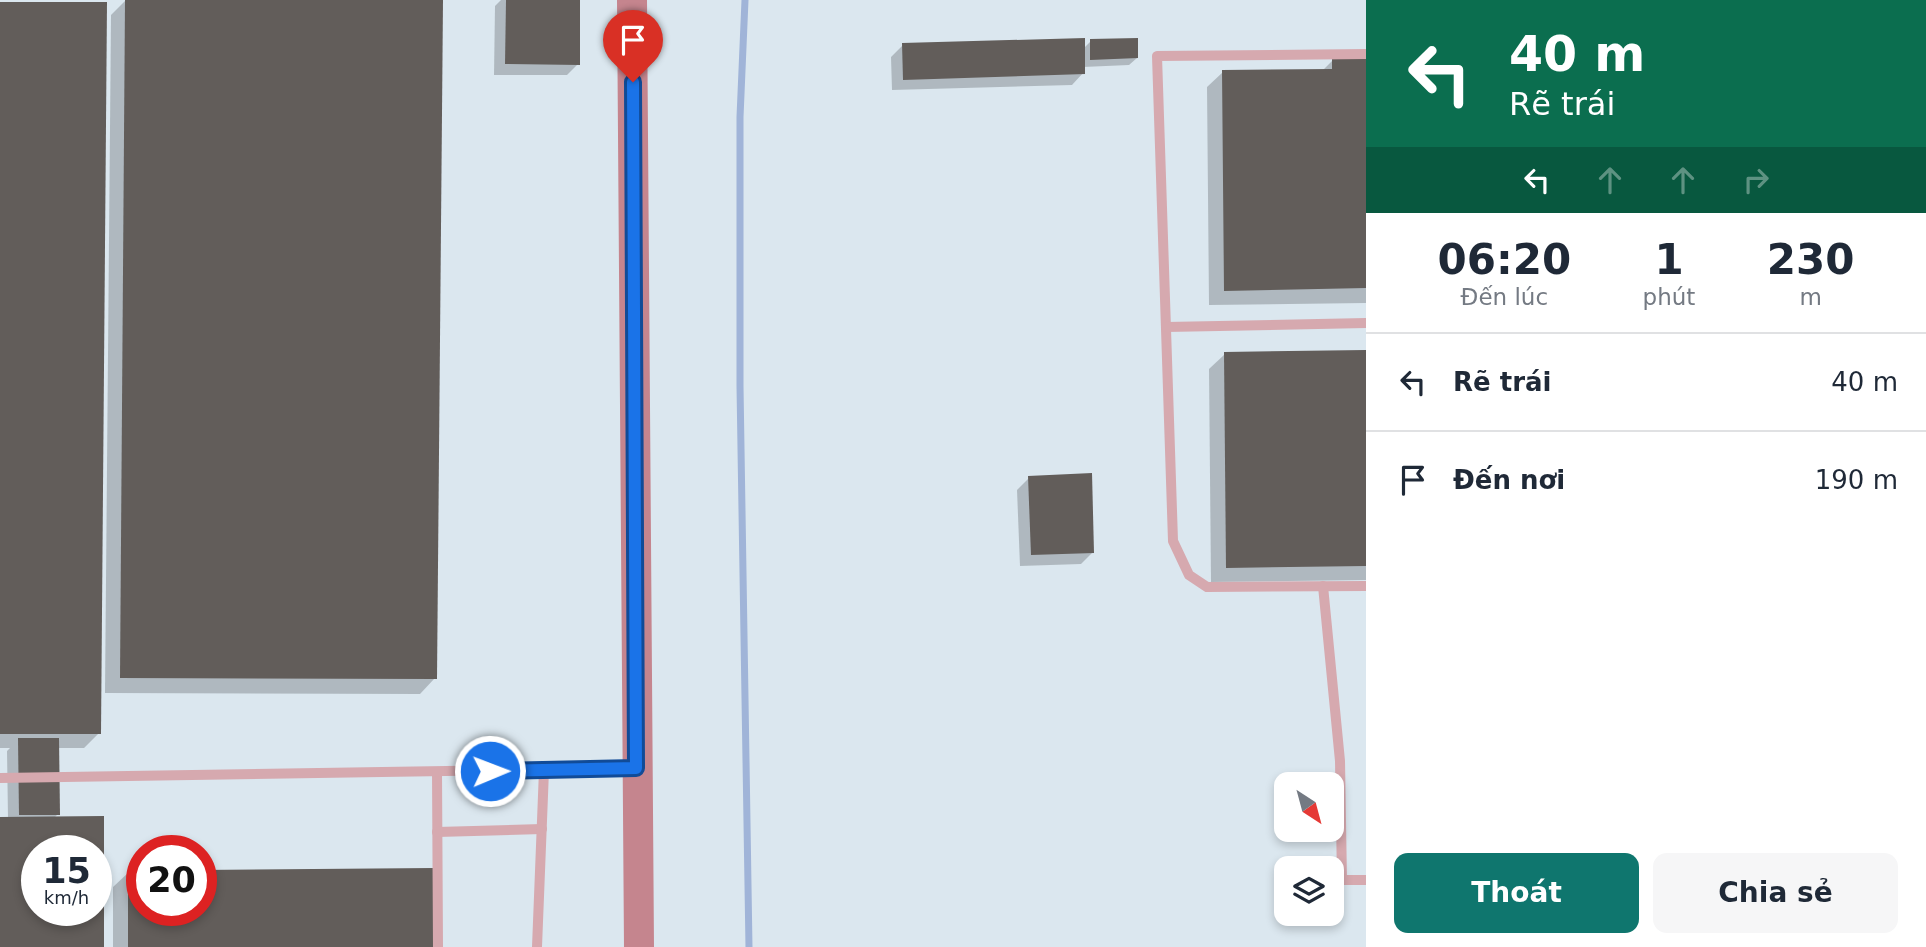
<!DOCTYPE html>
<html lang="vi">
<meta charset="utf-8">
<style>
body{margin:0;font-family:"DejaVu Sans",sans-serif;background:#f6f6f7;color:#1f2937;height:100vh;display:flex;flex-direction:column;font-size:26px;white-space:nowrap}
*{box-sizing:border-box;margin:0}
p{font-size:23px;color:#747a83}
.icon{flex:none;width:38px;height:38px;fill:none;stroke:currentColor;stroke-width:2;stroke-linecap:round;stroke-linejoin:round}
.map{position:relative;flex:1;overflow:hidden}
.drawer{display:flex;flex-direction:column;background:#fff;width:560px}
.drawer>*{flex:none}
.guide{background:#0b6e4f;color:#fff;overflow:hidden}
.needle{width:46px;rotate:144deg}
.tools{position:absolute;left:1274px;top:772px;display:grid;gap:14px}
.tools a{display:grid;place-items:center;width:70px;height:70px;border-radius:14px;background:#fff;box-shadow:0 4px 10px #0003;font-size:35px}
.speed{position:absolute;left:21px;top:835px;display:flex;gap:14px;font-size:35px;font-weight:700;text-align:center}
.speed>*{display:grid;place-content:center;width:91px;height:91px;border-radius:50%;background:#fff;box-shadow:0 4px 10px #0003;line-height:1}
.speed small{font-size:18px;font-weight:400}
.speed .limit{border:10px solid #d22;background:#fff;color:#111}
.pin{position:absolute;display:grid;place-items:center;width:60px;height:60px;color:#fff;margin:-72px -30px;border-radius:50% 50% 50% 0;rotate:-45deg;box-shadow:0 0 7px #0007}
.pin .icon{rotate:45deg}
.me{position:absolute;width:77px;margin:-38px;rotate:89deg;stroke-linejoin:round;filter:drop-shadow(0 0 5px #0008)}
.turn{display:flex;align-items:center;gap:24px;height:147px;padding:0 28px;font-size:32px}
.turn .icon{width:91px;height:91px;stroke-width:2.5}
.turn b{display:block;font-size:49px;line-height:60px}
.lanes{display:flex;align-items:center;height:66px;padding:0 28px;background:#0003;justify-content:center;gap:35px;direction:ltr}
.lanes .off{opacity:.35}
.eta{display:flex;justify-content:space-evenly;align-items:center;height:119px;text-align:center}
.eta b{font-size:42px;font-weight:600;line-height:49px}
.button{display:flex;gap:14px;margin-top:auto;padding:14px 28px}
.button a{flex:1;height:80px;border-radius:14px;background:#0f766e;color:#fff;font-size:28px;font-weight:600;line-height:80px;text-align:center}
.button a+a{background:#f6f6f7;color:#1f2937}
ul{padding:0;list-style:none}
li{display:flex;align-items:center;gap:21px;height:98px;padding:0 28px;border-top:2px solid #e0e1e3}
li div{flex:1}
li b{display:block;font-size:26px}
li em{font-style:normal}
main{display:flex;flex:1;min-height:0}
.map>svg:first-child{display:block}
</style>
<main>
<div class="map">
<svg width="1366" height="947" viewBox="0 0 1366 947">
<rect width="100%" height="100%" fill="#eff4f8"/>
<!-- built -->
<path fill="#dbe7ef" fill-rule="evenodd" d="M 0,0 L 1366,0 L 1366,947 L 0,947 ZM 1286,784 L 1332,784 L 1332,830 L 1286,830 ZM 37,850 L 96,850 L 96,910 L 37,910 ZM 142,850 L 201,850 L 201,910 L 142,910 ZM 1286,868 L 1332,868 L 1332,914 L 1286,914 Z"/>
<!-- shadow -->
<g fill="#0003" fill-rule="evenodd">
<path d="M 126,0 L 441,0 L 435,678 L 420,694 L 105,693 L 111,15 Z"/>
<path d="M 501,0 L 579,0 L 578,64 L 567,75 L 494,75 L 495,6 Z"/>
<path d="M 0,4 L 99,733 L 84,748 L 58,748 L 58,814 L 54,818 L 103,818 L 103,947 L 0,947 L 0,818 L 8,818 L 7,751 L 10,748 L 0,748 ZM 37,850 L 96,850 L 96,910 L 37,910 Z"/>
<path d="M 1091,41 L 1137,58 L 1129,65 L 1083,67 L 1083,73 L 1072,85 L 892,90 L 891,57 L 903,45 L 1083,49 Z"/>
<path d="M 1333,60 L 1366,70 L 1366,303 L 1209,305 L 1207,87 L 1223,72 L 1322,71 Z"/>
<path d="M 1366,352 L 1366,580 L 1211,582 L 1209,369 L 1225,354 Z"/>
<path d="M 1029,478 L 1093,552 L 1081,564 L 1020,566 L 1017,490 Z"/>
<path d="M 129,872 L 142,910 L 432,947 L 113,947 L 113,887 Z"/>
</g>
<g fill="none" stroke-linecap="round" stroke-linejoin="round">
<!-- stream -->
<path stroke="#a0b4d8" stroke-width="7" d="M 745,0 L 740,117 L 740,386 L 749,947"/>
</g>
<!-- building -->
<g fill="#625d5a" fill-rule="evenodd">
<path d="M 125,0 L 443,0 L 437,679 L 120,678 Z"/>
<path d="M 506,0 L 580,0 L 580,65 L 505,64 Z"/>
<path d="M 0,2 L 107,2 L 101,734 L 0,734 Z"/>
<path d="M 1085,38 L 1085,74 L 903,80 L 902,43 Z"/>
<path d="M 1138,38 L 1138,58 L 1090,60 L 1090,39 Z"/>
<path d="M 1366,57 L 1366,288 L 1224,291 L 1222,70 L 1332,69 L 1332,58 Z"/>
<path d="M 1366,350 L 1366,566 L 1226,568 L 1224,352 Z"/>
<path d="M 1092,473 L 1094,553 L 1031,555 L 1028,476 Z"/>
<path d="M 18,738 L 59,738 L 60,815 L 19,815 Z"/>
<path d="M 104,816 L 104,947 L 0,947 L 0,817 ZM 37,850 L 96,850 L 96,910 L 37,910 Z"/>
<path d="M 434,868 L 434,947 L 128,947 L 128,870 L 142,870 L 142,910 L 201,910 L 201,870 Z"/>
</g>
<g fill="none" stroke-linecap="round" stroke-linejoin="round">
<!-- lane -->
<g stroke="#d6a9af" stroke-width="10">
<path d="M 1366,54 L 1157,56 L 1173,541 L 1189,575 L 1207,587 L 1366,586"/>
<path d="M 1166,327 L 1366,323"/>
<path d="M 1323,586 L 1340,761 L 1342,880 L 1366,880"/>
<path d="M 437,772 L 438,947"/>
<path d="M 0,778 L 637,768"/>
<path d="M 437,832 L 542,829"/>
<path d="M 537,947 L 544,770"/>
</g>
<!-- secondary -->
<path stroke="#c5858e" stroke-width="30" d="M 632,0 L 639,947"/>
</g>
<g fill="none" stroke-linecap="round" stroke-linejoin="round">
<defs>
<path id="route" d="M 490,771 L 636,768 L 633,82"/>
</defs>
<!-- route casing -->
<use href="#route" stroke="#114b97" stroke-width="18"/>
<!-- route -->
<use href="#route" stroke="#1a73e8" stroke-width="12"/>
</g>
</svg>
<div class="tools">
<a><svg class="needle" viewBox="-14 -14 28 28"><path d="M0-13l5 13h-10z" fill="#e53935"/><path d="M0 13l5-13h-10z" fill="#747a83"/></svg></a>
<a><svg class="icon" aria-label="layers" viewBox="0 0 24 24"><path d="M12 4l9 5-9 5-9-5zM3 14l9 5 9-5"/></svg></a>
</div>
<div class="speed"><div>15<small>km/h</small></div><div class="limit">20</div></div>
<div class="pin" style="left:633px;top:82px;background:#d93025"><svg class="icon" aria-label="arrive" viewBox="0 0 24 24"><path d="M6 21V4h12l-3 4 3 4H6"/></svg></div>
<svg class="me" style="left:490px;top:771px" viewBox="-20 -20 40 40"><circle r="17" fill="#1a73e8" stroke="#fff" stroke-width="3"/><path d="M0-11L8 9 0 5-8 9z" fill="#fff"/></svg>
</div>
<section class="drawer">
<div class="guide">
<div class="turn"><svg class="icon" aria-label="left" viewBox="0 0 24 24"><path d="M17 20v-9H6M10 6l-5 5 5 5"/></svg><div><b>40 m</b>Rẽ trái</div></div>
<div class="lanes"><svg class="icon" aria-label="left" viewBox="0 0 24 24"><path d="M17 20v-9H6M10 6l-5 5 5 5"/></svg><svg class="icon off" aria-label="ahead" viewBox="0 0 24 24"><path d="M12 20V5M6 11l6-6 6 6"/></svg><svg class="icon off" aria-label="ahead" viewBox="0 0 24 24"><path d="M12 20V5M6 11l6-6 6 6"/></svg><svg class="icon off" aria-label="right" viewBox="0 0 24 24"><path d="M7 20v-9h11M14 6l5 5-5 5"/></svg></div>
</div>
<div class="eta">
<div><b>06:20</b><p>Đến lúc</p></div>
<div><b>1</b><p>phút</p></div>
<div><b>230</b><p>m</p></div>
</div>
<ul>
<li><svg class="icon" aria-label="left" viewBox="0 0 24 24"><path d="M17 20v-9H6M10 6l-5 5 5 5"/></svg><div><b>Rẽ trái</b></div><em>40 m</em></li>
<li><svg class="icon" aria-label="arrive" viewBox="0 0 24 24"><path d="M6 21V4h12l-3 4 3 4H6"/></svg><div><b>Đến nơi</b></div><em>190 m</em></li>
</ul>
<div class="button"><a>Thoát</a><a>Chia sẻ</a></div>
</section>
</main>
